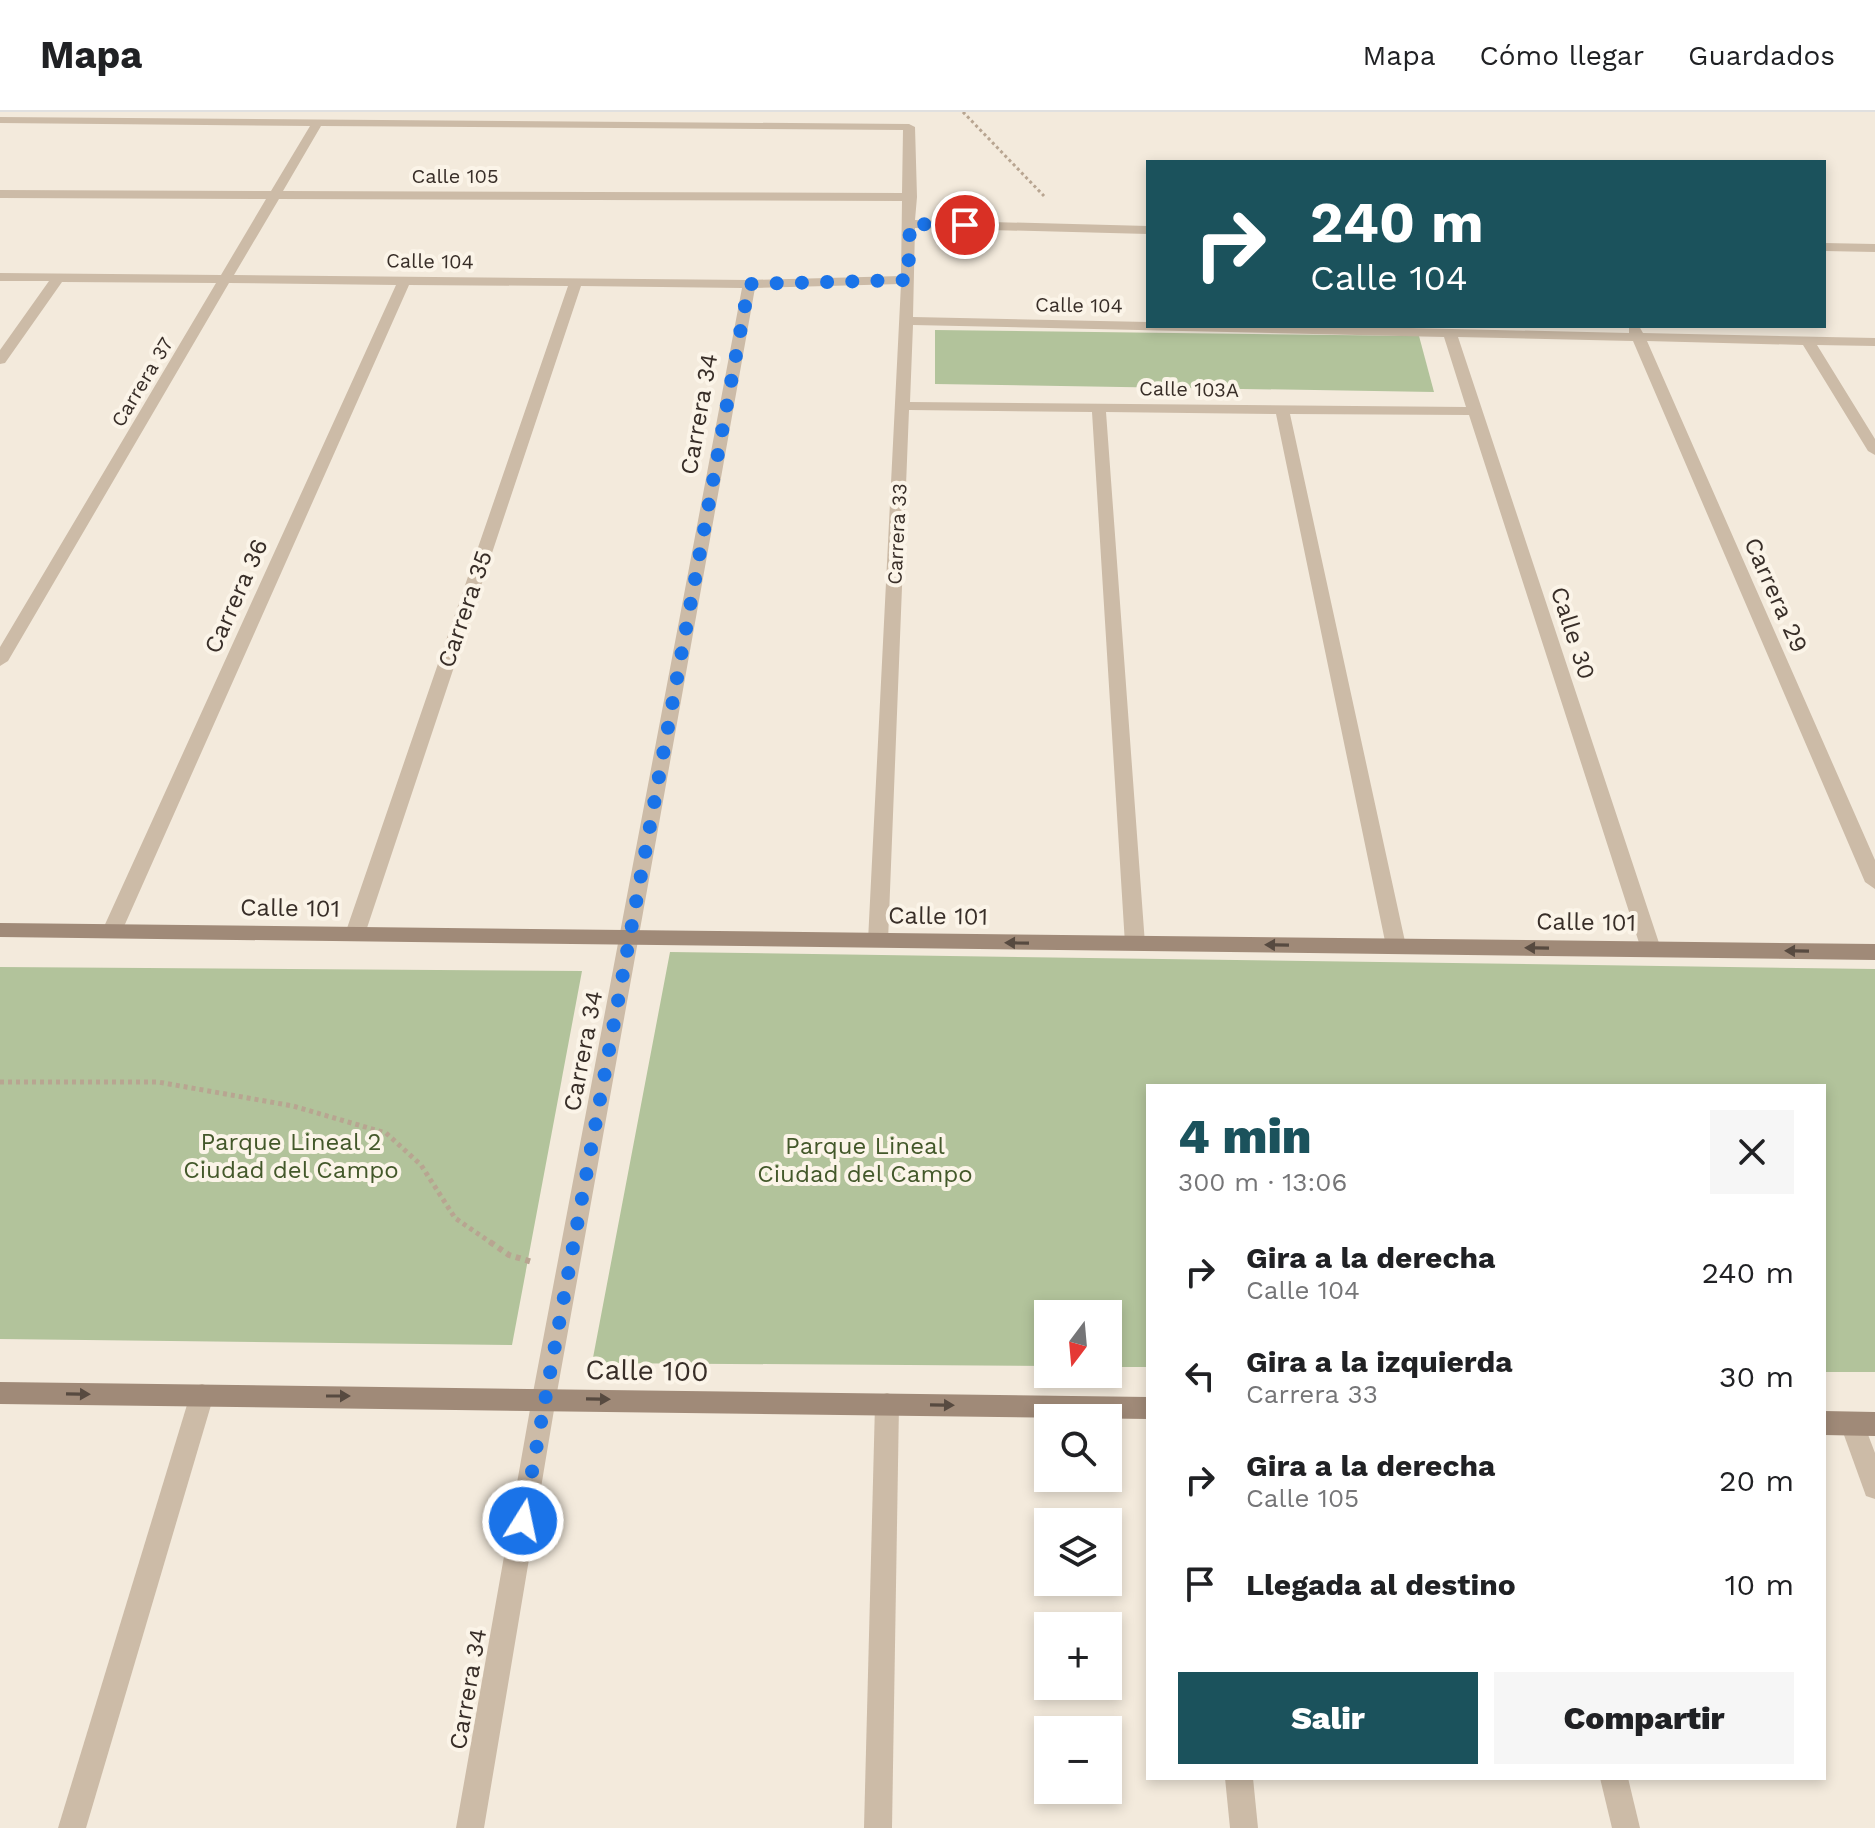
<!DOCTYPE html>
<html lang="es">
<meta charset="utf-8">
<style>
body{margin:0;font-family:"Work Sans",sans-serif;background:#f6f6f6;color:#202124;height:100vh;display:flex;flex-direction:column;font-size:30px;white-space:nowrap}
*{box-sizing:border-box;margin:0}
p{font-size:26px;color:#757577}
.icon{flex:none;width:44px;height:44px;fill:none;stroke:currentColor;stroke-width:2;stroke-linecap:round;stroke-linejoin:round}
.map{position:relative;flex:1;overflow:hidden}
.panel{position:absolute;left:1146px;top:972px;width:680px;height:696px;display:flex;flex-direction:column;background:#fff;border-radius:0px;box-shadow:0 4px 12px #0003}
.panel>*{flex:none}
.guide{position:absolute;left:1146px;top:48px;width:680px;height:168px;border-radius:0px;box-shadow:0 4px 12px #0003;background:#1b525c;color:#fff;overflow:hidden}
.needle{width:52px;rotate:196deg}
.tools{position:absolute;left:1034px;top:1188px;display:grid;gap:16px}
.tools a{display:grid;place-items:center;width:88px;height:88px;border-radius:0px;background:#fff;box-shadow:0 4px 12px #0003;font-size:40px}
.pin{position:absolute;display:grid;place-items:center;width:68px;height:68px;color:#fff;margin:-34px;border:4px solid #fff;border-radius:50%;box-shadow:0 2px 8px #0007}
.me{position:absolute;width:88px;margin:-44px;rotate:10deg;stroke-linejoin:round;filter:drop-shadow(0 0 6px #0008)}
.turn{display:flex;align-items:center;gap:28px;height:168px;padding:0 32px;font-size:36px}
.turn .icon{width:104px;height:104px;stroke-width:2.5}
.turn b{display:block;font-size:56px;line-height:68px}
.round{display:grid;place-items:center;flex:none;width:84px;height:84px;border-radius:0px;background:#f6f6f6}
.headline{display:flex;align-items:center;justify-content:space-between;height:136px;padding:0 32px}
h1{font-size:48px;font-weight:800;line-height:60px;color:#1b525c}
.cta{display:flex;gap:16px;margin-top:auto;padding:16px 32px}
.cta a{flex:1;height:92px;border-radius:0px;background:#1b525c;color:#fff;font-size:32px;font-weight:800;line-height:92px;text-align:center}
.cta a+a{background:#f6f6f6;color:#202124}
ul{padding:0;list-style:none}
li{display:flex;align-items:center;gap:24px;height:104px;padding:0 32px}
li div{flex:1}
li b{display:block;font-size:30px}
li em{font-style:normal}
header{display:flex;align-items:center;gap:48px;box-sizing:border-box;height:112px;padding:0 40px;background:#fff;border-bottom:2px solid #e0e0e0}
header strong{font-size:38px}
nav{display:flex;gap:44px;margin-inline-start:auto;font-size:28px}
.map>svg:first-child{display:block}
</style>
<header>
<strong>Mapa</strong>
<nav><a>Mapa</a><a>Cómo llegar</a><a>Guardados</a></nav>
</header>
<div class="map">
<svg width="1875" height="1716" viewBox="0 0 1875 1716">
<rect width="100%" height="100%" fill="#f3eadc"/>
<!-- green -->
<g fill="#b2c39b">
<path d="M 935,218 L 1419,224 L 1434,280 L 935,272 Z"/>
<path d="M 670,840 L 1875,857 L 1875,1260 L 1824,1260 L 1824,974 L 1148,974 L 1148,1255 L 1108,1255 L 1108,1202 L 1048,1202 L 1048,1254 L 592,1251 Z"/>
<path d="M 0,855 L 582,859 L 512,1233 L 0,1227 Z"/>
</g>
<g fill="none" stroke-linecap="round" stroke-linejoin="round">
<!-- path-far2 -->
<path stroke="#b8a591" stroke-width="3" stroke-dasharray="3 3" stroke-linecap="butt" d="M 963,0 L 1044,84"/>
<!-- path-far1 -->
<path stroke="#b8a591" stroke-width="5" stroke-dasharray="4 4" stroke-linecap="butt" d="M 0,970 L 158,970 L 293,994 L 386,1021 L 421,1053 L 455,1106 L 493,1132"/>
<!-- path -->
<path stroke="#b8a591" stroke-width="6" stroke-dasharray="5 5" stroke-linecap="butt" d="M 490,1130 L 509,1143 L 532,1150"/>
<!-- street -->
<g fill="#ccbba7" fill-rule="evenodd">
<path d="M 0,5 L 909,12 L 915,15 L 917,85 L 915,108 L 1148,114 L 1148,122 L 915,116 L 913,205 L 1148,210 L 1148,214 L 1325,214 L 1629,221 L 1629,214 L 1639,214 L 1643,221 L 1875,226 L 1875,234 L 1817,233 L 1875,327 L 1875,343 L 1868,339 L 1803,233 L 1647,229 L 1875,748 L 1875,777 L 1865,770 L 1633,229 L 1458,225 L 1661,837 L 1658,842 L 1644,842 L 1641,837 L 1469,303 L 1290,302 L 1406,834 L 1403,839 L 1389,839 L 1386,834 L 1276,302 L 1106,300 L 1145,832 L 1142,837 L 1128,837 L 1125,832 L 1092,300 L 909,298 L 888,829 L 885,834 L 871,834 L 868,829 L 901,172 L 755,176 L 556,1286 L 484,1716 L 456,1716 L 532,1286 L 742,176 L 581,174 L 365,822 L 362,827 L 348,827 L 345,822 L 568,174 L 409,173 L 122,819 L 119,824 L 105,824 L 102,819 L 396,173 L 229,171 L 8,549 L 0,554 L 0,535 L 216,171 L 62,170 L 5,251 L 0,252 L 0,238 L 49,169 L 0,169 L 0,161 L 221,163 L 266,87 L 0,86 L 0,78 L 271,79 L 310,14 L 0,11 ZM 321,14 L 903,18 L 902,81 L 283,79 ZM 279,87 L 902,89 L 901,164 L 749,168 L 234,163 ZM 913,213 L 1444,225 L 1466,295 L 910,290 Z"/>
<path d="M 1824,131 L 1875,132 L 1875,140 L 1824,139 Z"/>
<path d="M 202,1272 L 211,1275 L 214,1283 L 86,1716 L 58,1716 L 190,1283 L 193,1275 Z"/>
<path d="M 887,1281 L 896,1284 L 899,1292 L 892,1716 L 864,1716 L 875,1292 L 878,1284 Z"/>
<path d="M 1852,1300 L 1861,1304 L 1875,1341 L 1875,1387 L 1866,1384 L 1840,1312 L 1843,1304 Z"/>
<path d="M 1225,1666 L 1253,1666 L 1258,1716 L 1230,1716 Z"/>
<path d="M 1600,1666 L 1628,1666 L 1640,1716 L 1612,1716 Z"/>
</g>
<!-- secondary -->
<g fill="#a08a78" fill-rule="evenodd">
<path d="M 0,811 L 1875,832 L 1875,848 L 0,825 Z"/>
<path d="M 0,1270 L 1148,1285 L 1148,1307 L 0,1292 Z"/>
<path d="M 1824,1299 L 1875,1300 L 1875,1324 L 1824,1323 Z"/>
</g>
</g>
<!-- one-way arrows -->
<defs><path id="oneway-solid" d="M-6-.8H1V-3.2L6.5 0L1 3.2V.8H-6Z" transform="scale(2)"/></defs>
<g fill="#574a40">
<use href="#oneway-solid" transform="translate(1017 831) rotate(-179)"/>
<use href="#oneway-solid" transform="translate(1277 833) rotate(-179)"/>
<use href="#oneway-solid" transform="translate(1537 836) rotate(-179)"/>
<use href="#oneway-solid" transform="translate(1797 839) rotate(-179)"/>
<use href="#oneway-solid" transform="translate(78 1282) rotate(1)"/>
<use href="#oneway-solid" transform="translate(338 1284)"/>
<use href="#oneway-solid" transform="translate(598 1287) rotate(1)"/>
<use href="#oneway-solid" transform="translate(942 1293) rotate(1)"/>
</g>
<g fill="none" stroke-linecap="round" stroke-linejoin="round">
<!-- route -->
<path stroke="#1a73e8" stroke-width="14" stroke-dasharray="0 25.2" d="M 523,1409 L 749,172 L 908,168 L 910,112 L 965,113"/>
</g>
<g text-anchor="middle" stroke-width="8" stroke-linejoin="round" paint-order="stroke">
<!-- far-street labels -->
<g font-size="20" fill="#382e28" stroke="#fbf4e8">
<text x="455" y="71">Calle 105</text>
<text transform="translate(430 149) rotate(1)" y="7">Calle 104</text>
<text transform="translate(1079 193) rotate(1)" y="7">Calle 104</text>
<text transform="translate(142 270) rotate(-59)" y="7">Carrera 37</text>
<text transform="translate(1189 277) rotate(1)" y="7">Calle 103A</text>
<text transform="translate(897 422) rotate(-87)" y="7">Carrera 33</text>
</g>
<!-- street labels -->
<g font-size="24" fill="#382e28" stroke="#fbf4e8">
<text transform="translate(699 302) rotate(-80)" y="8">Carrera 34</text>
<text transform="translate(1776 483) rotate(66)" y="8">Carrera 29</text>
<text transform="translate(236 484) rotate(-66)" y="8">Carrera 36</text>
<text transform="translate(465 497) rotate(-71)" y="8">Carrera 35</text>
<text transform="translate(1573 521) rotate(72)" y="8">Calle 30</text>
<text transform="translate(290 796) rotate(1)" y="8">Calle 101</text>
<text transform="translate(938 804) rotate(1)" y="8">Calle 101</text>
<text transform="translate(1586 810) rotate(1)" y="8">Calle 101</text>
<text transform="translate(583 939) rotate(-79)" y="8">Carrera 34</text>
<text transform="translate(468 1577) rotate(-80)" y="8">Carrera 34</text>
</g>
<!-- park labels -->
<g font-size="24" fill="#43582a" stroke="#fbf4e8">
<text x="291" y="1038">Parque Lineal 2<tspan x="291" dy="28">Ciudad del Campo</tspan></text>
<text x="865" y="1042">Parque Lineal<tspan x="865" dy="28">Ciudad del Campo</tspan></text>
</g>
<!-- near-street labels -->
<g font-size="28" fill="#382e28" stroke="#fbf4e8">
<text transform="translate(647 1258) rotate(1)" y="10">Calle 100</text>
</g>
</g>
</svg>
<div class="tools">
<a><svg class="needle" viewBox="-14 -14 28 28"><path d="M0-13l5 13h-10z" fill="#e53935"/><path d="M0 13l5-13h-10z" fill="#757577"/></svg></a>
<a><svg class="icon" aria-label="search" viewBox="0 0 24 24"><circle cx="10" cy="10" r="6"/><path d="M15 15l6 6"/></svg></a>
<a><svg class="icon" aria-label="layers" viewBox="0 0 24 24"><path d="M12 4l9 5-9 5-9-5zM3 14l9 5 9-5"/></svg></a>
<a>+</a>
<a>−</a>
</div>
<div class="pin" style="left:965px;top:113px;background:#d93025"><svg class="icon" aria-label="arrive" viewBox="0 0 24 24"><path d="M6 21V4h12l-3 4 3 4H6"/></svg></div>
<svg class="me" style="left:523px;top:1409px" viewBox="-20 -20 40 40"><circle r="17" fill="#1a73e8" stroke="#fff" stroke-width="3"/><path d="M0-11L8 9 0 5-8 9z" fill="#fff"/></svg>
<div class="guide">
<div class="turn"><svg class="icon" aria-label="right" viewBox="0 0 24 24"><path d="M7 20v-9h11M14 6l5 5-5 5"/></svg><div><b>240 m</b>Calle 104</div></div>
</div>
<section class="panel">
<div class="headline"><div><h1>4 min</h1><p>300 m · 13:06</p></div><a class="round"><svg class="icon" aria-label="close" viewBox="0 0 24 24"><path d="M6 6l12 12M18 6L6 18"/></svg></a></div>
<ul>
<li><svg class="icon" aria-label="right" viewBox="0 0 24 24"><path d="M7 20v-9h11M14 6l5 5-5 5"/></svg><div><b>Gira a la derecha</b><p>Calle 104</p></div><em>240 m</em></li>
<li><svg class="icon" aria-label="left" viewBox="0 0 24 24"><path d="M17 20v-9H6M10 6l-5 5 5 5"/></svg><div><b>Gira a la izquierda</b><p>Carrera 33</p></div><em>30 m</em></li>
<li><svg class="icon" aria-label="right" viewBox="0 0 24 24"><path d="M7 20v-9h11M14 6l5 5-5 5"/></svg><div><b>Gira a la derecha</b><p>Calle 105</p></div><em>20 m</em></li>
<li><svg class="icon" aria-label="arrive" viewBox="0 0 24 24"><path d="M6 21V4h12l-3 4 3 4H6"/></svg><div><b>Llegada al destino</b></div><em>10 m</em></li>
</ul>
<div class="cta"><a>Salir</a><a>Compartir</a></div>
</section>
</div>
